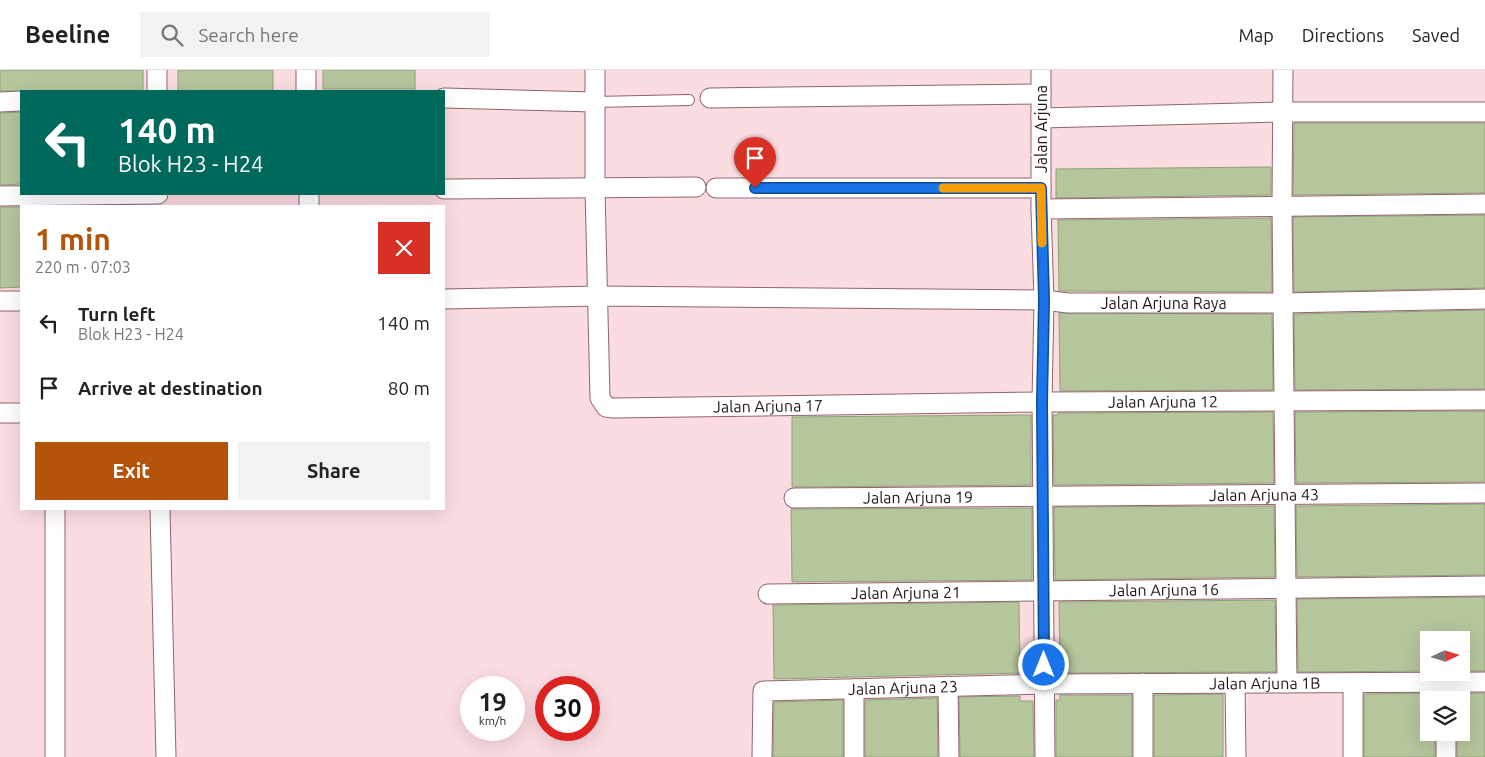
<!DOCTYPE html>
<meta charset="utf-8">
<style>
body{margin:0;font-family:Ubuntu,sans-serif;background:#f2f2f2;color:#222;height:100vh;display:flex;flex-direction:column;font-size:19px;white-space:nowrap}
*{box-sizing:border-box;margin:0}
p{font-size:16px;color:#767676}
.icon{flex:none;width:28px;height:28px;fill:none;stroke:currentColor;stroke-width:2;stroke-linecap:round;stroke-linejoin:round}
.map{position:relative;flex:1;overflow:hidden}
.side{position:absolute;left:20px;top:135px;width:425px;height:305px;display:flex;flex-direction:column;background:#fff;border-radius:0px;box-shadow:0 5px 20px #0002}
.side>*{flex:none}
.guide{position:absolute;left:20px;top:20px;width:425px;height:105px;border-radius:0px;box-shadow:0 5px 20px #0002;background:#00695c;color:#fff;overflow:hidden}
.needle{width:32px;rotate:86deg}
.buttons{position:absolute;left:1420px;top:561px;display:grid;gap:10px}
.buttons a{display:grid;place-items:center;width:50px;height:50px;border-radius:0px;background:#fff;box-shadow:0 5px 20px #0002;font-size:25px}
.speed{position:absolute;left:460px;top:606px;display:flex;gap:10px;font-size:25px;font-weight:700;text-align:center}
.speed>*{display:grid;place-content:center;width:65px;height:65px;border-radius:50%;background:#fff;box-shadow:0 5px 20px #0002;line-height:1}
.speed small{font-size:12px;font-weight:400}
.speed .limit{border:8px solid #d22;background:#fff;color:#111}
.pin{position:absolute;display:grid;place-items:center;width:42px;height:42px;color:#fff;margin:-51px -21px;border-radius:50% 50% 50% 0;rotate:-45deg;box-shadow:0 0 5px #0007}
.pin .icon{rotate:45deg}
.me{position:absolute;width:55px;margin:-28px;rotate:0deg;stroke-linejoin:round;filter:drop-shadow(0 0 4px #0008)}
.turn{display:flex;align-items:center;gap:18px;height:105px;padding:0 15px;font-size:22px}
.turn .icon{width:65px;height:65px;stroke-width:2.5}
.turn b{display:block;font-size:35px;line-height:42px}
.round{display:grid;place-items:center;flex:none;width:52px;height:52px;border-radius:0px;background:#f2f2f2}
.head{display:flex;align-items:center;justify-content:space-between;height:85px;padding:0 15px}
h1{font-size:30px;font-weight:600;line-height:38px;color:#b45309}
.cta{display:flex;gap:10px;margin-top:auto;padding:10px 15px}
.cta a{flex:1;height:58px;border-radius:0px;background:#b45309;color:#fff;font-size:20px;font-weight:600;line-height:58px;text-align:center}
.cta a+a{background:#f2f2f2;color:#222}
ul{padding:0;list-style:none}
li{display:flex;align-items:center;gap:15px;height:65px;padding:0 15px}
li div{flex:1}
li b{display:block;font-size:19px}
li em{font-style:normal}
header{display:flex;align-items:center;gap:30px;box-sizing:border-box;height:70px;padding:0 25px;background:#fff;border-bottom:1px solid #e0e0e0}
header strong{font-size:24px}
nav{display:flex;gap:28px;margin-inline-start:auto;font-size:18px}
.search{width:350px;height:45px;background:#f2f2f2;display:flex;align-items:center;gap:12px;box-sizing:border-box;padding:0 18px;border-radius:0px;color:#767676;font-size:19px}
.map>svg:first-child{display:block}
</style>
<header>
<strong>Beeline</strong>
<div class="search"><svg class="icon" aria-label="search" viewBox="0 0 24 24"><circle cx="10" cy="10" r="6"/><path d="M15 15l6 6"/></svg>Search here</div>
<nav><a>Map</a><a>Directions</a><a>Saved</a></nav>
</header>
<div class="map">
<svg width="1485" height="687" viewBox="0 0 1485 687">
<rect width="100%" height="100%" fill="#fbdce1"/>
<!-- building -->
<g fill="#b5c59c" stroke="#90a078">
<rect x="0" y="0" width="143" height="21"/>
<rect x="178" y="0" width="95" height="21"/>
<rect x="323" y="0" width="92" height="19"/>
<path d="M 21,42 L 21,114 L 0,115 L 0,43 Z"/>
<path d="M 1294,53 L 1485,53 L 1485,123 L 1293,125 Z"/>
<path d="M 1269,97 L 1271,97 L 1271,125 L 1056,128 L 1056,99 Z"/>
<path d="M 0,137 L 21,137 L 21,217 L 0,218 Z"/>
<path d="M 1485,145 L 1485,218 L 1294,222 L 1293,147 Z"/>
<path d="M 1271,148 L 1272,222 L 1059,221 L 1058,150 Z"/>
<path d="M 1485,240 L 1485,319 L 1295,320 L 1294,244 Z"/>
<path d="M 1059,243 L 1272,244 L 1273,320 L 1060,321 Z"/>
<path d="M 1485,341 L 1485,412 L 1296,413 L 1295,342 Z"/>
<path d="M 1273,342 L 1274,413 L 1054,415 L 1053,345 L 1058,345 L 1058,343 Z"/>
<path d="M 1016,345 L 1031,345 L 1031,415 L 792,417 L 792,347 Z"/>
<path d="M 1485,434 L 1485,505 L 1297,507 L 1296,436 Z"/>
<path d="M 1274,436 L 1275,507 L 1055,510 L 1054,437 Z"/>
<path d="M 1032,438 L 1032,510 L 792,512 L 791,439 Z"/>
<path d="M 1485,527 L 1485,601 L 1461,601 L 1461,570 L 1429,570 L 1429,601 L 1298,602 L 1297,529 Z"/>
<path d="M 1275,530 L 1276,602 L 1060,603 L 1059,532 Z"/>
<path d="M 1019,532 L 1020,603 L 774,609 L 773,535 Z"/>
<path d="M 1435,623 L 1435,630 L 1429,630 L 1429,662 L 1435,662 L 1435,687 L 1364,687 L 1364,624 Z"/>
<path d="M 1458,623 L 1485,623 L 1485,687 L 1457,687 L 1457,662 L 1461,662 L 1461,630 L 1457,630 Z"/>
<path d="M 1223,624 L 1223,687 L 1154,687 L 1154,625 Z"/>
<path d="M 1060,625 L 1132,625 L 1132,687 L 1056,687 L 1056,630 L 1060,630 Z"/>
<path d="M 1020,626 L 1020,631 L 1033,631 L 1034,687 L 960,687 L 959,627 Z"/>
<path d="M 937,628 L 938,687 L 865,687 L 865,630 Z"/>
<path d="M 843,630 L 843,687 L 773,687 L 774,632 Z"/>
</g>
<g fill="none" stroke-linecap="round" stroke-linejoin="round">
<defs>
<path id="service" d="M 594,32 L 689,30"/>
<g id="minor">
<path d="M 157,0 L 157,21"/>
<path d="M 306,0 L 306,21"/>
<path id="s1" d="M 595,0 L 595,119 L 600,328 L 606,337 L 613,338 L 1042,332 L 1485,330"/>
<path d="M 1041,0 L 1041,139 L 1044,230 L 1042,332 L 1045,687"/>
<path d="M 1283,0 L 1282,136 L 1287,613"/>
<path d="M 444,28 L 594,32"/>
<path d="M 710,28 L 1041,24"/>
<path d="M 0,32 L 21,31"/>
<path d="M 1041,48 L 1283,42 L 1485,42"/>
<path d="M 716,118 L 1041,118"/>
<path d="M 444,119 L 696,117"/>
<path d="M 309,124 L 309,136"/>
<path d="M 0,126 L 158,124"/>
<path d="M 1041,139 L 1485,134"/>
<path id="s2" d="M 444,229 L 599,226 L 1044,230 L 1068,233 L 1283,233 L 1485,229"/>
<path d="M 0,231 L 21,231"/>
<path d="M 0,343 L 21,343"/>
<path id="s3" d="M 794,428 L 1485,423"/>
<path d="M 55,439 L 55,687"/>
<path d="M 160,439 L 166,687"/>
<path id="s4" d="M 768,524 L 1485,516"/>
<path d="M 1143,613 L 1143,687"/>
<path d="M 1235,613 L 1236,687"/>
<path d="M 1353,613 L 1353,687"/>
<path d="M 948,616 L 949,687"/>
<path d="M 854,619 L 854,687"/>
<path d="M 1446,630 L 1447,612"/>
<path id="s5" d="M 762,687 L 763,621 L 1044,614 L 1485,612"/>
<path d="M 1446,687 L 1446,662"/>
</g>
</defs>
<!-- service casing -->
<use href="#service" stroke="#91646e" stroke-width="12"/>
<!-- minor casing -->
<use href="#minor" stroke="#91646e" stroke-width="21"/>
<!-- service -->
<use href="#service" stroke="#fff" stroke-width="10"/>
<!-- minor -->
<use href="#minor" stroke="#fff" stroke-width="19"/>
</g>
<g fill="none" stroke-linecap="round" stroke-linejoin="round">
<defs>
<path id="route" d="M 755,118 L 1041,118 L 1044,230 L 1042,332 L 1044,595"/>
</defs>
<!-- route casing -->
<use href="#route" stroke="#114b97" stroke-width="12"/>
<!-- route -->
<use href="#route" stroke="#1a73e8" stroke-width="9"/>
<!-- slow -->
<path stroke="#f59e0b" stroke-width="9" d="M 943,118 L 1041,118 L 1042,173"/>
</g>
<g text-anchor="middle" stroke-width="4.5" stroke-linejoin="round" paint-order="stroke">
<!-- street labels -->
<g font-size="16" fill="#251417" stroke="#fff">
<text transform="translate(1041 59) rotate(-90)" y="6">Jalan Arjuna</text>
<text dy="6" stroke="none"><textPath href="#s2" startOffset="720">Jalan Arjuna Raya</textPath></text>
<text dy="6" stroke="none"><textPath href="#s1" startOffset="896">Jalan Arjuna 12</textPath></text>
<text dy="6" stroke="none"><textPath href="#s1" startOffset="501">Jalan Arjuna 17</textPath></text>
<text dy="6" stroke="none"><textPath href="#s3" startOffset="470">Jalan Arjuna 43</textPath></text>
<text dy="6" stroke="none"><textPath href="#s3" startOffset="124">Jalan Arjuna 19</textPath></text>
<text dy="6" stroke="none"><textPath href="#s4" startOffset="396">Jalan Arjuna 16</textPath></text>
<text dy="6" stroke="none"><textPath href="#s4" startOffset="138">Jalan Arjuna 21</textPath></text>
<text dy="6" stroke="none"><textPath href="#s5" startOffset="568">Jalan Arjuna 1B</textPath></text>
<text dy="6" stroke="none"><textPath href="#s5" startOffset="206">Jalan Arjuna 23</textPath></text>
</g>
</g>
</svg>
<div class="buttons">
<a><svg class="needle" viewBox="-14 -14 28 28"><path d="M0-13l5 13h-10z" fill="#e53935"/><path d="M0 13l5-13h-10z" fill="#767676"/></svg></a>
<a><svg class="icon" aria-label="layers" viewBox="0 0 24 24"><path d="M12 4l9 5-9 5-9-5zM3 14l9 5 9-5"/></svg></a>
</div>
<div class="speed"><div>19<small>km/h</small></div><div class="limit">30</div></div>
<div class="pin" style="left:755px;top:118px;background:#d93025"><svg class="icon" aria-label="arrive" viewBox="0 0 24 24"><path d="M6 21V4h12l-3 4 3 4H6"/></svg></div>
<svg class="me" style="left:1044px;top:595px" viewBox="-20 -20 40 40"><circle r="17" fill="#1a73e8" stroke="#fff" stroke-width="3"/><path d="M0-11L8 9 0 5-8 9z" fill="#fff"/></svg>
<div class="guide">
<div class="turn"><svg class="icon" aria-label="left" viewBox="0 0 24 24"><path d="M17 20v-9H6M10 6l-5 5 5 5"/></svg><div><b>140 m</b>Blok H23 - H24</div></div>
</div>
<section class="side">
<div class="head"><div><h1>1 min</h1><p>220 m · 07:03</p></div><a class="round" style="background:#d93025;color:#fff"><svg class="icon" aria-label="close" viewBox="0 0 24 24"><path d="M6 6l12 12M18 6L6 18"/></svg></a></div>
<ul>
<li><svg class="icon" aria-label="left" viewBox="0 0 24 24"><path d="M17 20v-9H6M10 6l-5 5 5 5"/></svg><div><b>Turn left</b><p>Blok H23 - H24</p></div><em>140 m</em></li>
<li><svg class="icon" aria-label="arrive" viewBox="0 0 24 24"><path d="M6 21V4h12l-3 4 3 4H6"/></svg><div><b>Arrive at destination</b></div><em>80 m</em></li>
</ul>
<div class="cta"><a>Exit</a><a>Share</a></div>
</section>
</div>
